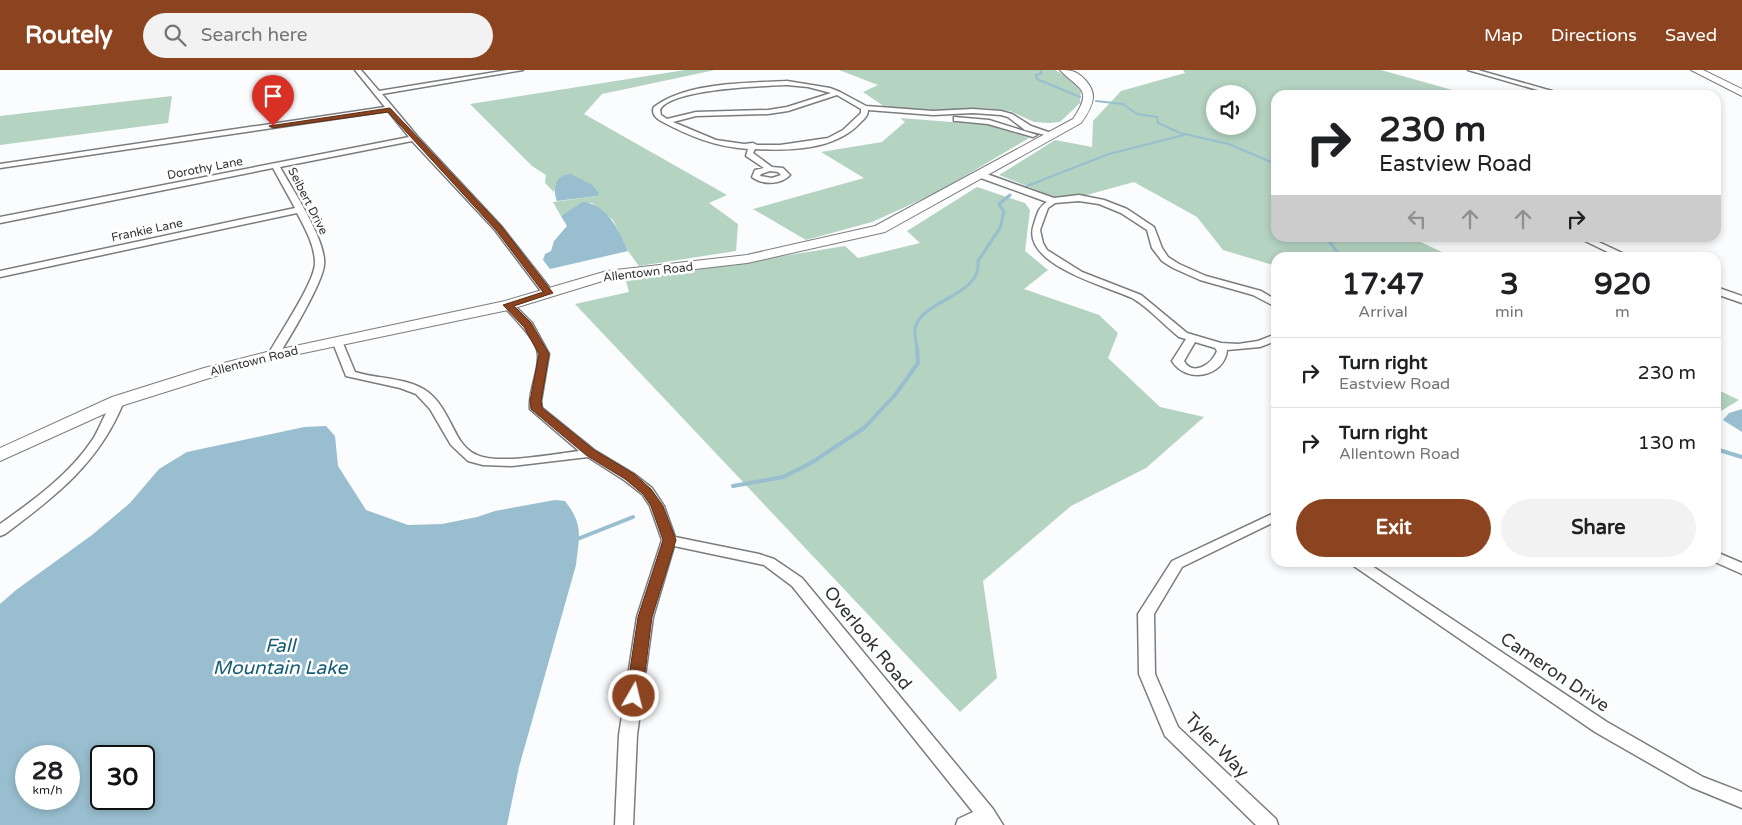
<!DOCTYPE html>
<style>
body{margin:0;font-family:"Varela Round",sans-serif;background:#f2f2f2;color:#202124;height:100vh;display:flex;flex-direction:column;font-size:19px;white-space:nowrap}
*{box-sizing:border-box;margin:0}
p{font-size:16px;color:#757577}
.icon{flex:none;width:28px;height:28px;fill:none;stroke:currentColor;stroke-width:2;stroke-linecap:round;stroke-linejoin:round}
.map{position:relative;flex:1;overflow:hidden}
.sheet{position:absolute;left:1271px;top:182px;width:450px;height:315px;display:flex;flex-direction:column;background:#fff;border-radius:15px;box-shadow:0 2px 8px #0003}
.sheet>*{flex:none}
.banner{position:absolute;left:1271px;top:20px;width:450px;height:152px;border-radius:15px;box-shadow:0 2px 8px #0003;background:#fff;color:#202124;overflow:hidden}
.fabs{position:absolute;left:1206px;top:15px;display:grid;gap:10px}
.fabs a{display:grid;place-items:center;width:50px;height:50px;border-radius:50%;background:#fff;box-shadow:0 2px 8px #0003;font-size:25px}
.speed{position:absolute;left:15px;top:675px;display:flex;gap:10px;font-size:25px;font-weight:700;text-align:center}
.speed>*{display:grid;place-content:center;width:65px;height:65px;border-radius:50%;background:#fff;box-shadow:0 2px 8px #0003;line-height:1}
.speed small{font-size:12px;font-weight:400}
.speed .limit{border:2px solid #111;border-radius:8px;background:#fff;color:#111}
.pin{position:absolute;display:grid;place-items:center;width:42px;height:42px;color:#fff;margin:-51px -21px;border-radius:50% 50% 50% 0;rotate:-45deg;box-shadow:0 0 5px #0007}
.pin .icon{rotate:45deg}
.me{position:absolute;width:55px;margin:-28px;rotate:8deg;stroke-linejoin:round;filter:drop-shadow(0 0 4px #0008)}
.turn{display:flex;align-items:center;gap:18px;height:105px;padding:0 25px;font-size:22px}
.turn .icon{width:65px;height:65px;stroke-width:2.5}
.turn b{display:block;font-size:35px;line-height:42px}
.lanes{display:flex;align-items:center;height:48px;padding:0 25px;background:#0003;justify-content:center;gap:25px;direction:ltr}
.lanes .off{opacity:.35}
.eta{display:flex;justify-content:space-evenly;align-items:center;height:85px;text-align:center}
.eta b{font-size:30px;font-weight:700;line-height:35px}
.button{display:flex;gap:10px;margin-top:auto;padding:10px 25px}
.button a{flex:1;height:58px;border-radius:30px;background:#8b441f;color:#fff;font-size:20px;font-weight:700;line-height:58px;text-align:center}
.button a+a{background:#f2f2f2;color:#202124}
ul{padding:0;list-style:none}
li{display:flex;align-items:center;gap:15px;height:70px;padding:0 25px;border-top:1px solid #e0e0e0}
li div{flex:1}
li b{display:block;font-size:19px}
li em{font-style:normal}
header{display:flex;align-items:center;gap:30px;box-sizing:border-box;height:70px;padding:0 25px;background:#8b441f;color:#fff}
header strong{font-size:24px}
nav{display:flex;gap:28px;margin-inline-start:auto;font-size:18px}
.search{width:350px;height:45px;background:#f2f2f2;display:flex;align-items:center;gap:12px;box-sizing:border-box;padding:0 18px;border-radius:28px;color:#757577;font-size:19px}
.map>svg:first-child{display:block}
</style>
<header>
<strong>Routely</strong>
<div class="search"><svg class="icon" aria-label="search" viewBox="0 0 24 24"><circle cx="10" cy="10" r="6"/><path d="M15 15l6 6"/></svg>Search here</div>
<nav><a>Map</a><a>Directions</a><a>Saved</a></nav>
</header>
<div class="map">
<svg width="1742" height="755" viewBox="0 0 1742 755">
<rect width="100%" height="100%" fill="#fafcfe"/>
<!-- green -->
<g fill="#b4d3c1" fill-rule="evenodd">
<path d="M 685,0 L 715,0 L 602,24 L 584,44 L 727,125 L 709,133 L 738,154 L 736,181 L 639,196 L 628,181 L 613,150 L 592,133 L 580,133 L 561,146 L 553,132 L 597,126 L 556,113 L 554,122 L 545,113 L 546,105 L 532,96 L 470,34 Z"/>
<path d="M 839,0 L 1055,0 L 1067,6 L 1081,18 L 1080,33 L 1060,52 L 1049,53 L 1034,52 L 1010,41 L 984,38 L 933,40 L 885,37 L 863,22 L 878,15 Z"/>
<path d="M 1183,0 L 1381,0 L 1456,21 L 1444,25 L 1276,25 L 1276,168 L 1412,168 L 1453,187 L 1276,188 L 1276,196 L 1223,180 L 1197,147 L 1134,112 L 1083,126 L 1054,127 L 999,105 L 1055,70 L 1092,77 L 1093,51 L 1121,21 L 1185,3 ZM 1215,24 L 1248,24 L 1248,56 L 1215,56 Z"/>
<path d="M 172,26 L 168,53 L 0,75 L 0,46 Z"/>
<path d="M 900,48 L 989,55 L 1029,68 L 938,122 L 872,152 L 806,170 L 753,139 L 864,108 L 821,82 L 882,72 L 905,52 Z"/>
<path d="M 977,117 L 1025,133 L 1030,140 L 1025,181 L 1048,200 L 1024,219 L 1099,245 L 1118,263 L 1108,288 L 1160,337 L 1204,347 L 1146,398 L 1071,436 L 983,511 L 997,608 L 960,642 L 575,234 L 629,222 L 626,211 L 845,176 L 858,188 L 920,173 L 907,161 Z"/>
<path d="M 1716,319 L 1739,330 L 1716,344 Z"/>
</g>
<!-- water -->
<g fill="#98becf" fill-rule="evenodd">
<path d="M 571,104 L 592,115 L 599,123 L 597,126 L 557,131 C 552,118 555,105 571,104 Z"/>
<path d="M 584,132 C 608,135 619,161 628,181 L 550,199 L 543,190 L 545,184 L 551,181 L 554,171 L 567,156 L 561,146 L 580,133 Z"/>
<path d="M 1742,339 L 1742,362 L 1723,350 L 1729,343 Z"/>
<path d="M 326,356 L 335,366 L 338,396 L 366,440 L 408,455 L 442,454 L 477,447 L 495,441 L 555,430 L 565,431 C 584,455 579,467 576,495 L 519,697 L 507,755 L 0,755 L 0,534 L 16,520 L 92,465 L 130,433 L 159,399 L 187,382 L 304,357 ZM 26,686 L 69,686 L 69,729 L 26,729 ZM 101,686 L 144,686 L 144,729 L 101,729 Z"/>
</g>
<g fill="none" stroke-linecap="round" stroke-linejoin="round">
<!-- stream-far2 -->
<g stroke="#98becf" stroke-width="2">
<path d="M 1040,0 L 1042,3 L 1036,5 L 1037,9 L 1080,27"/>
<path d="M 1096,31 L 1123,34 L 1137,44 L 1157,47 L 1158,53 L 1180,63 L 1229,74 L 1276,94"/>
<path d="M 1027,116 L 1109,84 L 1184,65"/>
</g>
<!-- stream-far1 -->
<g stroke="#98becf" stroke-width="3">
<path d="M 1327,168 L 1341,188"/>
<path d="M 917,278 C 916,272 913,261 916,255 C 926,229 982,225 978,191 L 1000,158 L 1004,142 L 999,134 L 1010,125"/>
</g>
<!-- stream -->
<g stroke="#98becf" stroke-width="4">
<path d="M 1716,379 L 1742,387"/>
<path d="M 733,416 L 783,407 L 811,393 L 864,358 L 895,325 L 918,293 L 917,277"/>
<path d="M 575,470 L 633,447"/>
</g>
<defs>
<g id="street">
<path d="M 355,0 L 361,0 L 379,21 L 508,0 L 523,0 L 382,24 L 417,66 L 501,156 L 552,221 L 552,225 L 544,225 L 495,160 L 412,71 L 280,97 C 292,119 327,171 324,195 C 323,212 288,271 277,287 L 273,288 L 268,285 C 278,266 315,212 315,193 C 315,176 305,158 297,143 L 0,207 L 0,201 L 295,138 L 273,98 L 0,153 L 0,147 L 409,67 L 388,41 L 0,98 L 0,94 L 385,37 Z"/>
<path d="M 1468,0 L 1478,0 L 1566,25 L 1555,25 Z"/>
<path d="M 787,11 L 830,18 L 840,22 L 866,36 L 933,41 L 973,39 L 1001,41 L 1012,44 L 1031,56 L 1057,65 L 1053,67 L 1025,60 L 1008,47 L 1001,45 L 973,43 L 933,45 L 868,40 C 868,46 864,49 860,53 C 835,80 790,81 755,79 L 753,83 L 772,97 L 783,98 L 790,105 C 781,115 762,115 752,107 L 755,100 L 764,98 L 746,86 L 748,79 C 716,77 689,66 661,51 C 656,48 651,43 654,37 C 686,12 748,13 787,11 ZM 787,15 L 808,17 L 831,23 L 787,37 L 768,40 L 696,42 L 667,49 L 661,45 L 660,40 C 670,19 763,16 787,15 ZM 837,25 L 861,39 L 861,43 L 843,60 L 828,68 L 780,75 L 757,75 L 753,73 L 744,74 L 716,70 L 673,52 L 696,46 L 768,44 L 788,41 ZM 770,101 L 778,102 L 781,105 L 772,108 L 760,106 L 761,104 Z"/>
<path d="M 954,47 L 989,50 L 1037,65 L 1033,67 L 988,54 L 957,51 L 954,51 Z"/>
<path d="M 978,103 L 984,103 L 1054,128 L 1079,125 L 1104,130 L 1127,139 L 1154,157 L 1162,178 L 1168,187 L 1179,194 L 1206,206 L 1261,221 L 1276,230 L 1276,237 L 1253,225 L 1200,210 L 1173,198 L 1162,191 L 1152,178 L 1147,160 L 1121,143 L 1099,134 L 1079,131 L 1055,133 L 1048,138 L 1040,160 L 1043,173 L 1047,180 L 1082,202 L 1141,225 L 1187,263 L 1221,273 L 1238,274 L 1258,271 L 1276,264 L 1276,271 L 1260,277 L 1227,280 C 1225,306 1187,315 1172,291 L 1186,269 L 1179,267 C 1165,256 1147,236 1132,228 C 1106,216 1019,194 1034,154 C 1037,145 1038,137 1047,132 L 978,107 ZM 1195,272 L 1215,278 L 1217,281 C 1212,294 1193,307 1184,291 Z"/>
<path d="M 1579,168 L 1590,168 L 1633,188 L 1620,188 Z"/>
<path d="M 1716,217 L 1742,226 L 1742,233 L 1716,224 Z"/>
<path d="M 508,232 L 512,233 L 532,253 L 549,284 L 541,331 L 542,338 L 594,380 L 634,404 L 652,418 L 664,436 L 675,467 L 759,484 L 774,489 L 802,508 L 993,739 L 1003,755 L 956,755 L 958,749 L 973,742 L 792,516 L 764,495 L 674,476 L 653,547 L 637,665 L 633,755 L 615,755 L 619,665 L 637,547 L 662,470 L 650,436 L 642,424 L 624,410 L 588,387 L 512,396 L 483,395 L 468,391 L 451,375 L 430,339 L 416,324 L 400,318 L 346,306 L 333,273 L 338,270 L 342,271 L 355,302 C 377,309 404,307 425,320 C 441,330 449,351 458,367 C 462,374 469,382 477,385 C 499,395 554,384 579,381 L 530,339 C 528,321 539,303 538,285 C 538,270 512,247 503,235 Z"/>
<path d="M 118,327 L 124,331 C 100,392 56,426 5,464 L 0,466 L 0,454 C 34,430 70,404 93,369 C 99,361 110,329 118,327 Z"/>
<path d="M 1276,442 L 1276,451 L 1182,497 L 1154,544 L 1155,604 L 1178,657 L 1276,749 L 1278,755 L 1256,755 L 1165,666 L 1139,604 L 1138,544 L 1172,491 Z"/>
<path d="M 1716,482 L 1742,493 L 1742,504 L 1715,492 Z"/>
<path d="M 1348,492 L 1366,492 L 1607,652 L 1703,707 L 1742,722 L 1742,738 L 1691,717 L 1595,662 Z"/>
</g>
<g id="secondary">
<path d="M 1060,0 C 1064,0 1069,0 1072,1 C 1082,4 1094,17 1093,28 C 1092,37 1086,46 1081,53 L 885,162 L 747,193 L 609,209 L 508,240 L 275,289 L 216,306 L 124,335 L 0,391 L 0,378 L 112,327 L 204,298 L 267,282 L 505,231 L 607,201 L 747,185 L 875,156 L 1073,49 C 1094,18 1079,20 1060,0 Z"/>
<path d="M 1691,0 L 1703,0 L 1742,19 L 1742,26 Z"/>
</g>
</defs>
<!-- street casing -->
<use href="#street" stroke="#7b7c7e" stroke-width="3"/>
<!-- secondary casing -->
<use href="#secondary" stroke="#7b7c7e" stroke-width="2"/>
<!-- street -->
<use href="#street" fill="#fff" fill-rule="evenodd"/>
<!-- secondary -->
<use href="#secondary" fill="#fff" fill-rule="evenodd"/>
</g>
<!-- route -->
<path fill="#8b441f" stroke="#5a2c14" d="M 390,38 L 501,156 L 553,223 L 514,236 L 531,253 L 549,284 L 541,331 L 542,338 L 594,380 L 634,404 L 651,419 L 663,436 L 676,470 L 652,547 L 642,626 L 639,630 L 634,632 L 629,630 L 626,626 L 638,547 L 663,470 L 651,436 L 643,424 L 625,409 L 586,385 L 531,339 L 530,331 L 539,284 L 524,257 L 503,235 L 543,222 L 496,160 L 388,42 L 273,58 L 269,56 Z"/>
<g text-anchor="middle" stroke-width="5" stroke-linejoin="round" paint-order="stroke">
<!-- far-street labels -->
<g font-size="12" fill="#323334" stroke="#fff">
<text transform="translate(205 98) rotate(-11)" y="4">Dorothy Lane</text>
<text transform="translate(308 131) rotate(63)" y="4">Seibert Drive</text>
<text transform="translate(147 160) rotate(-12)" y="4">Frankie Lane</text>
<text transform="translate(648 202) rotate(-7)" y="4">Allentown Road</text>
<text transform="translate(254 291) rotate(-14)" y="4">Allentown Road</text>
</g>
<!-- near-street labels -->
<g font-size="18" fill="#323334" stroke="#fff">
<text transform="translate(868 568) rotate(51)" y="6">Overlook Road</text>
<text transform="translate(1555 602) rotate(34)" y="6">Cameron Drive</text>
<text transform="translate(1217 675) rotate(46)" y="6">Tyler Way</text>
</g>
<!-- near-water labels -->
<g font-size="19" font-style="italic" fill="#155c74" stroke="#fff">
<text x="280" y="582">Fall<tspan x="280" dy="22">Mountain Lake</tspan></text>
</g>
</g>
</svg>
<div class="fabs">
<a><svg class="icon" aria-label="sound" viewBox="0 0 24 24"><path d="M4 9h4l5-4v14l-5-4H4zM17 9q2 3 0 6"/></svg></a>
</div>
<div class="speed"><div>28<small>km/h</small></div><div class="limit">30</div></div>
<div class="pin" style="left:273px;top:56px;background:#d93025"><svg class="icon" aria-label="arrive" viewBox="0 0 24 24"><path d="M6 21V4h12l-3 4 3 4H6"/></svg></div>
<svg class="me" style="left:634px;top:626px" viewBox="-20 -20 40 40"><circle r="17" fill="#8b441f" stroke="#fff" stroke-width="3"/><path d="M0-11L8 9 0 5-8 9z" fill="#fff"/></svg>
<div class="banner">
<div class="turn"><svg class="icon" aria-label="right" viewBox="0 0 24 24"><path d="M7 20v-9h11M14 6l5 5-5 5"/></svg><div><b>230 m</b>Eastview Road</div></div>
<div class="lanes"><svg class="icon off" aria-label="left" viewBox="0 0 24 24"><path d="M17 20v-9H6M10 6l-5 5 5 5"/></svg><svg class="icon off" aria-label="ahead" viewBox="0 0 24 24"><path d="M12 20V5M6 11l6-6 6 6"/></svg><svg class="icon off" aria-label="ahead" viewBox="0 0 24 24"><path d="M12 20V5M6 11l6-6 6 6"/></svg><svg class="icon" aria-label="right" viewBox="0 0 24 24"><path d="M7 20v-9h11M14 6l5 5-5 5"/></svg></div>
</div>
<section class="sheet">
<div class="eta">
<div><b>17:47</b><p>Arrival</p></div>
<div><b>3</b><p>min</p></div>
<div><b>920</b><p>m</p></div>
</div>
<ul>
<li><svg class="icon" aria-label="right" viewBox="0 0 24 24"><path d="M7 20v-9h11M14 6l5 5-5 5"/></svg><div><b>Turn right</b><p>Eastview Road</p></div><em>230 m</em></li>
<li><svg class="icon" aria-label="right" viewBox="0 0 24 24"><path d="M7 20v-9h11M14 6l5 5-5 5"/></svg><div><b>Turn right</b><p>Allentown Road</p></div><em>130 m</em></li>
</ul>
<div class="button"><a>Exit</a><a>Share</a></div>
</section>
</div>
